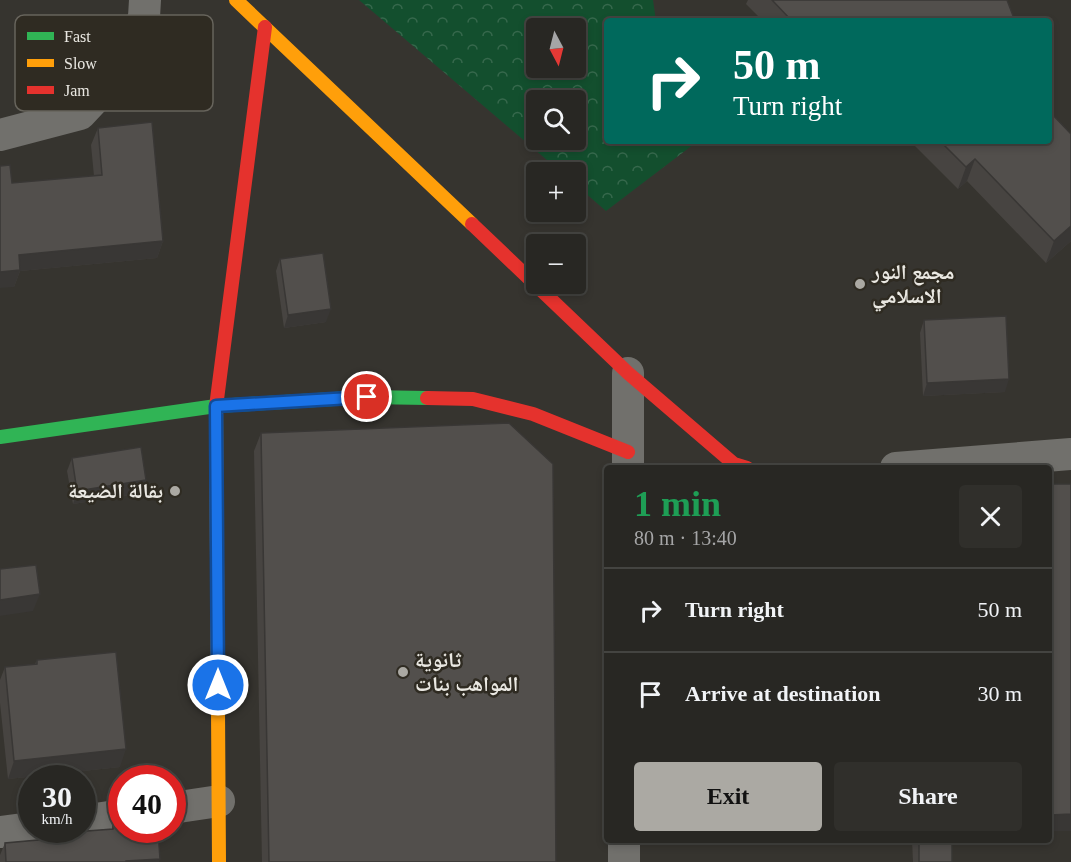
<!DOCTYPE html>
<meta charset="utf-8">
<style>
body{margin:0;font-family:"Times New Roman","Noto Naskh Arabic",serif;background:#302f2b;color:#f1f3f6;height:100vh;display:flex;flex-direction:column;font-size:22px;white-space:nowrap}
*{box-sizing:border-box;margin:0}
p{font-size:20px;color:#a5a5a6}
.icon{flex:none;width:33px;height:33px;fill:none;stroke:currentColor;stroke-width:2;stroke-linecap:round;stroke-linejoin:round}
.map{position:relative;flex:1;overflow:hidden}
.side{position:absolute;left:604px;top:465px;width:448px;height:378px;display:flex;flex-direction:column;background:#282723;border-radius:6px;box-shadow:0 3px 9px #0003,0 0 0 2px #444441}
.side>*{flex:none}
.hud{position:absolute;left:604px;top:18px;width:448px;height:126px;border-radius:6px;box-shadow:0 3px 9px #0003,0 0 0 2px #444441;background:#00695c;color:#fff;overflow:hidden}
.needle{width:39px;rotate:173deg}
.buttons{position:absolute;left:526px;top:18px;display:grid;gap:12px}
.buttons a{display:grid;place-items:center;width:60px;height:60px;border-radius:6px;background:#282723;box-shadow:0 3px 9px #0003,0 0 0 2px #444441;font-size:30px}
.speed{position:absolute;left:18px;top:765px;display:flex;gap:12px;font-size:30px;font-weight:700;text-align:center}
.speed>*{display:grid;place-content:center;width:78px;height:78px;border-radius:50%;background:#282723;box-shadow:0 3px 9px #0003,0 0 0 2px #444441;line-height:1}
.speed small{font-size:15px;font-weight:400}
.speed .limit{border:9px solid #d22;background:#fff;color:#111}
.pin{position:absolute;display:grid;place-items:center;width:51px;height:51px;color:#fff;margin:-26px;border:3px solid #fff;border-radius:50%;box-shadow:0 2px 6px #0007}
.me{position:absolute;width:66px;margin:-33px;rotate:0deg;stroke-linejoin:round;filter:drop-shadow(0 0 4px #0008)}
.turn{display:flex;align-items:center;gap:21px;height:126px;padding:0 30px;font-size:27px}
.turn .icon{width:78px;height:78px;stroke-width:2.5}
.turn b{display:block;font-size:42px;line-height:51px}
.round{display:grid;place-items:center;flex:none;width:63px;height:63px;border-radius:6px;background:#302f2b}
.headline{display:flex;align-items:center;justify-content:space-between;height:102px;padding:0 30px}
h1{font-size:36px;font-weight:700;line-height:45px;color:#1e9e55}
.action{display:flex;gap:12px;margin-top:auto;padding:12px 30px}
.action a{flex:1;height:69px;border-radius:6px;background:#aba9a3;color:#111;font-size:24px;font-weight:700;line-height:69px;text-align:center}
.action a+a{background:#302f2b;color:#f1f3f6}
ul{padding:0;list-style:none}
li{display:flex;align-items:center;gap:18px;height:84px;padding:0 30px;border-top:2px solid #444441}
li div{flex:1}
li b{display:block;font-size:22px}
li em{font-style:normal}
.map>svg:first-child{display:block}
</style>
<div class="map">
<svg width="1071" height="862" viewBox="0 0 1071 862">
<defs>
<pattern id="park-crowns" width="20" height="18" patternUnits="userSpaceOnUse" patternTransform="scale(1.5)"><rect width="20" height="18" fill="#134f2e"/><path d="M2 6a3 3 0 1 1 6 0M12 15a3 3 0 1 1 6 0" fill="none" stroke="#36684c"/></pattern>
</defs>
<rect width="100%" height="100%" fill="#36342f"/>
<!-- park -->
<path fill="url(#park-crowns)" fill-rule="evenodd" d="M 359,0 L 653,0 L 656,21 L 608,21 L 608,141 L 698,141 L 606,211 L 576,185 L 576,172 L 561,172 ZM 537,28 L 576,28 L 576,68 L 537,68 ZM 537,100 L 576,100 L 576,140 L 537,140 Z"/>
<g fill="none" stroke-linecap="round" stroke-linejoin="round">
<!-- street -->
<g stroke="#71706c" stroke-width="32">
<path d="M 0,135 L 80,114 L 124,67 L 144,17 L 145,0"/>
<path d="M 628,468 L 628,373"/>
<path d="M 896,468 L 1071,454"/>
<path d="M 172,808 L 219,801"/>
<path d="M 82,821 L 122,815"/>
<path d="M 0,832 L 32,828"/>
<path d="M 624,862 L 624,840"/>
</g>
<!-- fast -->
<path stroke="#30b455" stroke-width="14" d="M 0,437 L 216,406 L 367,397 L 427,398"/>
<!-- slow -->
<g stroke="#ff9f0a" stroke-width="14">
<path d="M 236,0 L 472,224"/>
<path d="M 216,407 L 219,862"/>
</g>
<!-- jam -->
<g stroke="#e5322d" stroke-width="14">
<path d="M 472,224 L 628,373 L 734,464 L 747,468"/>
<path d="M 427,398 L 473,399 L 533,414 L 628,452"/>
<path d="M 216,407 L 265,27"/>
</g>
</g>
<!-- wall -->
<g fill="#474441">
<path d="M 748,0 L 1007,0 L 1015,21 L 763,21 L 746,4 Z"/>
<path d="M 98,128 L 163,241 L 157,258 L 20,271 L 14,287 L 12,183 L 94,176 L 91,145 Z"/>
<path d="M 1071,134 L 1071,241 L 1046,263 L 967,181 L 958,189 L 910,141 L 1050,141 Z"/>
<path d="M 280,259 L 326,322 L 284,328 L 276,271 Z"/>
<path d="M 924,320 L 1005,392 L 923,396 L 920,333 Z"/>
<path d="M 261,433 L 556,862 L 262,862 L 254,451 Z"/>
<path d="M 72,458 L 146,480 L 142,493 L 73,504 L 67,471 Z"/>
<path d="M 37,660 L 120,767 L 8,779 L 0,703 L 0,680 L 5,667 L 35,664 Z"/>
<path d="M 113,825 L 159,862 L 0,862 L 0,855 L 5,843 L 46,839 L 48,834 L 112,829 Z"/>
<path d="M 912,840 L 952,840 L 952,862 L 913,862 Z"/>
</g>
<!-- shaded-wall -->
<g fill="#393735">
<path d="M 975,159 L 967,181 L 958,189 L 966,167 Z"/>
<path d="M 1071,226 L 1071,241 L 1046,263 L 1054,241 Z"/>
<path d="M 163,241 L 157,258 L 20,271 L 14,287 L 0,288 L 0,272 L 19,255 Z"/>
<path d="M 331,309 L 326,322 L 284,328 L 288,315 Z"/>
<path d="M 1009,379 L 1005,392 L 923,396 L 927,383 Z"/>
<path d="M 146,480 L 142,493 L 73,504 L 77,491 Z"/>
<path d="M 40,594 L 33,611 L 0,616 L 0,600 Z"/>
<path d="M 126,749 L 120,767 L 8,779 L 14,761 Z"/>
<path d="M 1071,814 L 1071,831 L 1050,831 L 1050,815 Z"/>
<path d="M 160,859 L 159,862 L 125,862 L 126,861 Z"/>
</g>
<!-- building -->
<g fill="#524f4c" stroke="#393735" stroke-width="1.5">
<path d="M 772,0 L 1007,0 L 1015,21 L 792,21 Z"/>
<path d="M 1050,112 L 1071,134 L 1071,226 L 1054,241 L 975,159 L 966,167 L 940,141 L 1050,141 Z"/>
<path d="M 152,122 L 163,241 L 19,255 L 20,270 L 0,272 L 0,166 L 10,165 L 12,183 L 102,175 L 98,128 Z"/>
<path d="M 323,253 L 331,309 L 288,315 L 280,259 Z"/>
<path d="M 1006,316 L 1009,379 L 927,383 L 924,320 Z"/>
<path d="M 509,423 L 553,464 L 556,862 L 269,862 L 261,433 Z"/>
<path d="M 141,447 L 146,480 L 77,491 L 72,458 Z"/>
<path d="M 1050,484 L 1071,484 L 1071,814 L 1050,815 Z"/>
<path d="M 36,565 L 40,594 L 0,600 L 0,569 Z"/>
<path d="M 116,652 L 126,749 L 14,761 L 5,667 L 37,664 L 37,660 Z"/>
<path d="M 113,825 L 122,825 L 122,830 L 158,830 L 160,859 L 126,861 L 126,862 L 6,862 L 5,843 L 49,839 L 48,834 L 113,829 Z"/>
<rect x="919" y="840" width="33" height="22"/>
</g>
<g fill="none" stroke-linecap="round" stroke-linejoin="round">
<defs>
<path id="route" d="M 218,685 L 216,406 L 367,397"/>
</defs>
<!-- route casing -->
<use href="#route" stroke="#114b97" stroke-width="15"/>
<!-- route -->
<use href="#route" stroke="#1a73e8" stroke-width="10"/>
</g>
<!-- markers -->
<g fill="#aba9a3" stroke="#2f2b22" stroke-width="2">
<circle cx="860" cy="284" r="6"/>
<circle cx="175" cy="491" r="6"/>
<circle cx="403" cy="672" r="6"/>
</g>
<g text-anchor="middle" stroke-width="5" stroke-linejoin="round" paint-order="stroke">
<!-- poi labels -->
<g font-size="21" font-weight="bold" fill="#eae8e2" stroke="#2f2b22" text-anchor="start">
<text x="872" y="279">مجمع النور<tspan x="872" dy="24">الاسلامي</tspan></text>
<text x="163" y="498" text-anchor="end">بقالة الضيعة</text>
<text x="415" y="667">ثانوية<tspan x="415" dy="24">المواهب بنات</tspan></text>
</g>
</g>
<!-- legend -->
<rect x="15" y="15" width="198" height="96" rx="9" fill="#2f2b22" stroke="#67645c" stroke-width="1.5"/>
<rect x="27" y="32" width="27" height="8" fill="#30b455"/>
<rect x="27" y="59" width="27" height="8" fill="#ff9f0a"/>
<rect x="27" y="86" width="27" height="8" fill="#e5322d"/>
<g font-size="16" fill="#eae8e2">
<text x="64" y="42">Fast</text>
<text x="64" y="69">Slow</text>
<text x="64" y="96">Jam</text>
</g>
</svg>
<div class="buttons">
<a><svg class="needle" viewBox="-14 -14 28 28"><path d="M0-13l5 13h-10z" fill="#e53935"/><path d="M0 13l5-13h-10z" fill="#a5a5a6"/></svg></a>
<a><svg class="icon" aria-label="search" viewBox="0 0 24 24"><circle cx="10" cy="10" r="6"/><path d="M15 15l6 6"/></svg></a>
<a>+</a>
<a>−</a>
</div>
<div class="speed"><div>30<small>km/h</small></div><div class="limit">40</div></div>
<div class="pin" style="left:367px;top:397px;background:#d93025"><svg class="icon" aria-label="arrive" viewBox="0 0 24 24"><path d="M6 21V4h12l-3 4 3 4H6"/></svg></div>
<svg class="me" style="left:218px;top:685px" viewBox="-20 -20 40 40"><circle r="17" fill="#1a73e8" stroke="#fff" stroke-width="3"/><path d="M0-11L8 9 0 5-8 9z" fill="#fff"/></svg>
<div class="hud">
<div class="turn"><svg class="icon" aria-label="right" viewBox="0 0 24 24"><path d="M7 20v-9h11M14 6l5 5-5 5"/></svg><div><b>50 m</b>Turn right</div></div>
</div>
<section class="side">
<div class="headline"><div><h1>1 min</h1><p>80 m · 13:40</p></div><a class="round"><svg class="icon" aria-label="close" viewBox="0 0 24 24"><path d="M6 6l12 12M18 6L6 18"/></svg></a></div>
<ul>
<li><svg class="icon" aria-label="right" viewBox="0 0 24 24"><path d="M7 20v-9h11M14 6l5 5-5 5"/></svg><div><b>Turn right</b></div><em>50 m</em></li>
<li><svg class="icon" aria-label="arrive" viewBox="0 0 24 24"><path d="M6 21V4h12l-3 4 3 4H6"/></svg><div><b>Arrive at destination</b></div><em>30 m</em></li>
</ul>
<div class="action"><a>Exit</a><a>Share</a></div>
</section>
</div>
